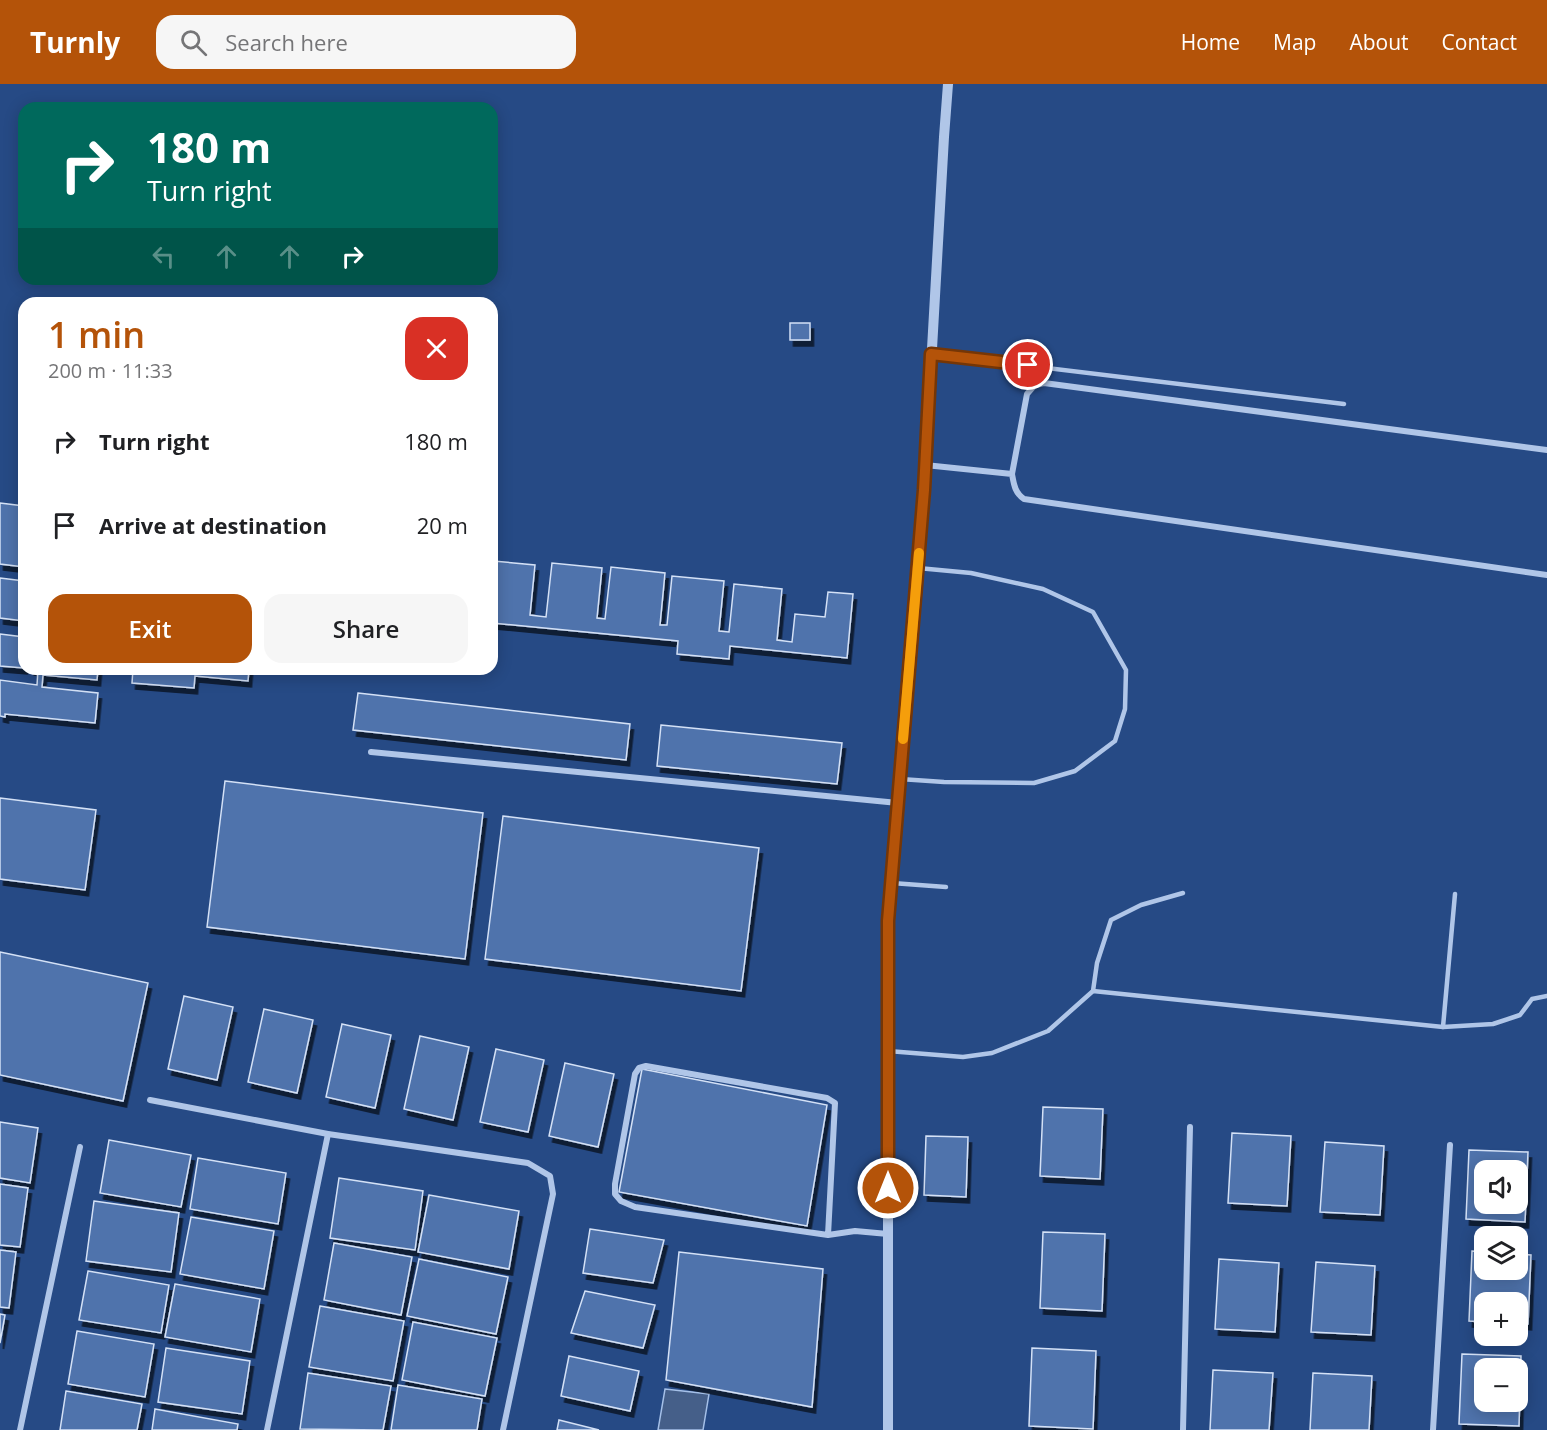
<!DOCTYPE html>
<meta charset="utf-8">
<style>
body{margin:0;font-family:"Open Sans",sans-serif;background:#f6f6f6;color:#202124;height:100vh;display:flex;flex-direction:column;font-size:22px;white-space:nowrap}
*{box-sizing:border-box;margin:0}
p{font-size:20px;color:#757577}
.icon{flex:none;width:33px;height:33px;fill:none;stroke:currentColor;stroke-width:2;stroke-linecap:round;stroke-linejoin:round}
.map{position:relative;flex:1;overflow:hidden}
.side{position:absolute;left:18px;top:213px;width:480px;height:378px;display:flex;flex-direction:column;background:#fff;border-radius:18px;box-shadow:0 3px 15px #0003}
.side>*{flex:none}
.guide{position:absolute;left:18px;top:18px;width:480px;height:183px;border-radius:18px;box-shadow:0 3px 15px #0003;background:#00695c;color:#fff;overflow:hidden}
.tools{position:absolute;left:1474px;top:1076px;display:grid;gap:12px}
.tools a{display:grid;place-items:center;width:54px;height:54px;border-radius:12px;background:#fff;box-shadow:0 3px 15px #0003;font-size:30px}
.pin{position:absolute;display:grid;place-items:center;width:51px;height:51px;color:#fff;margin:-26px;border:3px solid #fff;border-radius:50%;box-shadow:0 2px 6px #0007}
.me{position:absolute;width:66px;margin:-33px;rotate:0deg;stroke-linejoin:round;filter:drop-shadow(0 0 4px #0008)}
.turn{display:flex;align-items:center;gap:21px;height:126px;padding:0 30px;font-size:27px}
.turn .icon{width:78px;height:78px;stroke-width:2.5}
.turn b{display:block;font-size:42px;line-height:51px}
.lanes{display:flex;align-items:center;height:57px;padding:0 30px;background:#0003;justify-content:center;gap:30px;direction:ltr}
.lanes .off{opacity:.35}
.round{display:grid;place-items:center;flex:none;width:63px;height:63px;border-radius:18px;background:#f6f6f6}
.overview{display:flex;align-items:center;justify-content:space-between;height:102px;padding:0 30px}
h1{font-size:36px;font-weight:600;line-height:45px;color:#b45309}
.button{display:flex;gap:12px;margin-top:auto;padding:12px 30px}
.button a{flex:1;height:69px;border-radius:18px;background:#b45309;color:#fff;font-size:24px;font-weight:600;line-height:69px;text-align:center}
.button a+a{background:#f6f6f6;color:#202124}
ul{padding:0;list-style:none}
li{display:flex;align-items:center;gap:18px;height:84px;padding:0 30px}
li div{flex:1}
li b{display:block;font-size:22px}
li em{font-style:normal}
header{display:flex;align-items:center;gap:36px;box-sizing:border-box;height:84px;padding:0 30px;background:#b45309;color:#fff}
header strong{font-size:28px}
nav{display:flex;gap:33px;margin-inline-start:auto;font-size:21px}
.search{width:420px;height:54px;background:#f6f6f6;display:flex;align-items:center;gap:15px;box-sizing:border-box;padding:0 21px;border-radius:18px;color:#757577;font-size:22px}
.map>svg:first-child{display:block}
</style>
<header>
<strong>Turnly</strong>
<div class="search"><svg class="icon" aria-label="search" viewBox="0 0 24 24"><circle cx="10" cy="10" r="6"/><path d="M15 15l6 6"/></svg>Search here</div>
<nav><a>Home</a><a>Map</a><a>About</a><a>Contact</a></nav>
</header>
<div class="map">
<svg width="1547" height="1346" viewBox="0 0 1547 1346">
<defs>
<filter id="shadow"><feDropShadow dx="3.5" dy="6" stdDeviation="0" flood-color="#0009"/></filter>
</defs>
<rect width="100%" height="100%" fill="#264a85"/>
<!-- water -->
<path fill="#455f89" stroke="#a5c0e8" stroke-width="1.5" d="M 665,1305 L 709,1310 L 703,1346 L 658,1346 Z"/>
<!-- building -->
<g fill="#4f73ac" stroke="#d4e1f6" stroke-width="1.5" fill-rule="evenodd" filter="url(#shadow)">
<rect x="790" y="239" width="20" height="17"/>
<path d="M 0,419 L 24,422 L 24,483 L 0,480 Z"/>
<path d="M 493,477 L 535,481 L 530,531 L 546,533 L 552,479 L 602,484 L 597,534 L 605,535 L 611,483 L 665,489 L 660,541 L 667,541 L 672,492 L 724,497 L 719,547 L 729,548 L 734,500 L 782,505 L 777,556 L 792,558 L 795,530 L 825,533 L 828,508 L 853,510 L 847,574 L 730,562 L 729,575 L 677,570 L 678,557 L 492,539 Z"/>
<path d="M 0,494 L 24,497 L 24,537 L 0,534 Z"/>
<path d="M 0,550 L 24,553 L 24,584 L 0,582 Z"/>
<path d="M 30,585 L 98,585 L 97,596 L 43,591 L 42,603 L 98,609 L 95,639 L 5,630 L 5,633 L 0,632 L 0,596 L 37,601 L 38,586 Z"/>
<path d="M 133,585 L 249,585 L 248,597 L 195,592 L 194,604 L 132,599 Z"/>
<path d="M 358,609 L 630,640 L 626,676 L 353,646 Z"/>
<path d="M 661,641 L 842,659 L 837,700 L 657,682 Z"/>
<path d="M 225,697 L 483,729 L 465,875 L 207,843 Z"/>
<path d="M 0,714 L 96,726 L 85,806 L 0,795 Z"/>
<path d="M 503,732 L 759,764 L 741,907 L 485,875 Z"/>
<path d="M 0,868 L 148,899 L 123,1017 L 0,991 Z"/>
<path d="M 184,912 L 233,923 L 217,996 L 168,985 Z"/>
<path d="M 264,925 L 313,936 L 297,1009 L 248,998 Z"/>
<path d="M 342,940 L 391,951 L 375,1024 L 326,1013 Z"/>
<path d="M 420,952 L 469,963 L 453,1036 L 404,1025 Z"/>
<path d="M 496,965 L 544,976 L 528,1048 L 480,1038 Z"/>
<path d="M 565,979 L 614,990 L 598,1063 L 549,1052 Z"/>
<path d="M 642,985 L 827,1021 L 807,1142 L 619,1108 Z"/>
<path d="M 1043,1023 L 1103,1025 L 1100,1095 L 1040,1092 Z"/>
<path d="M 0,1038 L 38,1044 L 30,1099 L 0,1094 Z"/>
<path d="M 1232,1049 L 1291,1052 L 1287,1122 L 1228,1119 Z"/>
<path d="M 926,1052 L 968,1053 L 966,1113 L 924,1111 Z"/>
<path d="M 109,1056 L 191,1071 L 181,1123 L 100,1109 Z"/>
<path d="M 1325,1058 L 1384,1062 L 1380,1131 L 1320,1128 Z"/>
<path d="M 1469,1066 L 1528,1068 L 1525,1138 L 1466,1135 ZM 1485,1086 L 1518,1086 L 1518,1119 L 1485,1119 Z"/>
<path d="M 198,1074 L 286,1089 L 278,1140 L 190,1125 Z"/>
<path d="M 339,1094 L 423,1107 L 415,1166 L 330,1154 Z"/>
<path d="M 0,1100 L 28,1104 L 20,1163 L 0,1161 Z"/>
<path d="M 429,1111 L 519,1127 L 509,1185 L 418,1168 Z"/>
<path d="M 94,1117 L 179,1129 L 171,1188 L 86,1177 Z"/>
<path d="M 191,1133 L 274,1147 L 264,1205 L 180,1190 Z"/>
<path d="M 590,1145 L 664,1156 L 653,1199 L 583,1189 Z"/>
<path d="M 1043,1148 L 1105,1150 L 1102,1227 L 1040,1224 Z"/>
<path d="M 334,1159 L 412,1173 L 401,1231 L 324,1216 Z"/>
<path d="M 0,1166 L 16,1168 L 9,1224 L 0,1223 Z"/>
<path d="M 1472,1167 L 1485,1168 L 1485,1185 L 1518,1185 L 1518,1170 L 1531,1171 L 1528,1240 L 1518,1239 L 1518,1218 L 1485,1218 L 1485,1238 L 1469,1237 Z"/>
<path d="M 679,1168 L 823,1185 L 812,1323 L 666,1296 Z"/>
<path d="M 419,1175 L 508,1193 L 496,1250 L 407,1232 Z"/>
<path d="M 1219,1175 L 1279,1179 L 1275,1248 L 1215,1245 Z"/>
<path d="M 1316,1178 L 1375,1182 L 1371,1251 L 1311,1248 Z"/>
<path d="M 88,1187 L 169,1201 L 161,1249 L 79,1236 Z"/>
<path d="M 175,1200 L 260,1215 L 251,1268 L 165,1253 Z"/>
<path d="M 585,1207 L 655,1221 L 643,1264 L 571,1249 Z"/>
<path d="M 320,1222 L 404,1237 L 393,1297 L 309,1283 Z"/>
<path d="M 0,1230 L 5,1231 L 0,1259 Z"/>
<path d="M 413,1238 L 497,1254 L 485,1312 L 402,1296 Z"/>
<path d="M 77,1247 L 154,1260 L 145,1313 L 68,1300 Z"/>
<path d="M 166,1264 L 250,1277 L 242,1330 L 158,1318 Z"/>
<path d="M 1032,1264 L 1096,1267 L 1093,1345 L 1029,1342 Z"/>
<path d="M 1462,1270 L 1521,1272 L 1519,1342 L 1459,1340 ZM 1485,1284 L 1518,1284 L 1518,1317 L 1485,1317 Z"/>
<path d="M 569,1272 L 639,1287 L 630,1327 L 561,1312 Z"/>
<path d="M 1213,1286 L 1273,1289 L 1269,1346 L 1210,1346 Z"/>
<path d="M 308,1289 L 391,1302 L 383,1346 L 300,1345 Z"/>
<path d="M 1313,1289 L 1372,1292 L 1369,1346 L 1310,1346 Z"/>
<path d="M 398,1301 L 482,1315 L 477,1346 L 391,1346 Z"/>
<path d="M 66,1307 L 142,1320 L 137,1346 L 60,1346 Z"/>
<path d="M 155,1325 L 238,1340 L 237,1346 L 152,1346 Z"/>
<path d="M 559,1336 L 599,1346 L 557,1346 Z"/>
</g>
<g fill="none" stroke-linecap="round" stroke-linejoin="round">
<!-- service -->
<g stroke="#b0c6e8" stroke-width="4.5">
<path d="M 932,270 L 1344,320"/>
<path d="M 900,695 L 944,698 L 1034,699 L 1075,687 L 1115,657 L 1125,625 L 1126,586 L 1093,528 L 1043,505 L 971,489 L 918,484"/>
<path d="M 892,799 L 946,803"/>
<path d="M 1093,907 L 1097,879 L 1111,836 L 1141,821 L 1183,809"/>
<path d="M 1443,943 L 1455,810"/>
<path d="M 888,967 L 963,973 L 992,969 L 1048,947 L 1093,907 L 1443,943 L 1493,940 L 1520,931 L 1532,915 L 1547,912"/>
</g>
<!-- minor -->
<g stroke="#b0c6e8" stroke-width="6">
<path d="M 925,381 L 1012,390 C 1014,401 1015,409 1024,415 L 1547,491"/>
<path d="M 1012,390 L 1027,310 L 1034,302 L 1044,299 L 1547,366"/>
<path d="M 371,668 L 898,719"/>
<path d="M 150,1016 L 328,1050 L 528,1079 L 550,1092 L 553,1110 L 503,1346"/>
<path d="M 828,1151 L 835,1019 L 827,1014 L 646,982 L 639,984 L 635,990 L 615,1100 L 615,1110 L 621,1117 L 635,1123 L 828,1151 L 855,1147 L 888,1150"/>
<path d="M 20,1346 L 80,1063"/>
<path d="M 267,1346 L 328,1050"/>
<path d="M 1183,1346 L 1190,1043"/>
<path d="M 1433,1346 L 1450,1061"/>
</g>
<!-- tertiary -->
<path stroke="#b0c6e8" stroke-width="10" d="M 888,1346 L 888,837 L 924,406 L 944,53 L 948,0"/>
</g>
<g fill="none" stroke-linecap="round" stroke-linejoin="round">
<defs>
<path id="route" d="M 888,1104 L 888,837 L 924,406 L 931,270 L 1028,281"/>
</defs>
<!-- route casing -->
<use href="#route" stroke="#753606" stroke-width="15"/>
<!-- route -->
<use href="#route" stroke="#b45309" stroke-width="10"/>
<!-- slow -->
<path stroke="#f59e0b" stroke-width="10" d="M 903,655 L 919,469"/>
</g>
</svg>
<div class="tools">
<a><svg class="icon" aria-label="sound" viewBox="0 0 24 24"><path d="M4 9h4l5-4v14l-5-4H4zM17 9q2 3 0 6"/></svg></a>
<a><svg class="icon" aria-label="layers" viewBox="0 0 24 24"><path d="M12 4l9 5-9 5-9-5zM3 14l9 5 9-5"/></svg></a>
<a>+</a>
<a>−</a>
</div>
<div class="pin" style="left:1028px;top:281px;background:#d93025"><svg class="icon" aria-label="arrive" viewBox="0 0 24 24"><path d="M6 21V4h12l-3 4 3 4H6"/></svg></div>
<svg class="me" style="left:888px;top:1104px" viewBox="-20 -20 40 40"><circle r="17" fill="#b45309" stroke="#fff" stroke-width="3"/><path d="M0-11L8 9 0 5-8 9z" fill="#fff"/></svg>
<div class="guide">
<div class="turn"><svg class="icon" aria-label="right" viewBox="0 0 24 24"><path d="M7 20v-9h11M14 6l5 5-5 5"/></svg><div><b>180 m</b>Turn right</div></div>
<div class="lanes"><svg class="icon off" aria-label="left" viewBox="0 0 24 24"><path d="M17 20v-9H6M10 6l-5 5 5 5"/></svg><svg class="icon off" aria-label="ahead" viewBox="0 0 24 24"><path d="M12 20V5M6 11l6-6 6 6"/></svg><svg class="icon off" aria-label="ahead" viewBox="0 0 24 24"><path d="M12 20V5M6 11l6-6 6 6"/></svg><svg class="icon" aria-label="right" viewBox="0 0 24 24"><path d="M7 20v-9h11M14 6l5 5-5 5"/></svg></div>
</div>
<section class="side">
<div class="overview"><div><h1>1 min</h1><p>200 m · 11:33</p></div><a class="round" style="background:#d93025;color:#fff"><svg class="icon" aria-label="close" viewBox="0 0 24 24"><path d="M6 6l12 12M18 6L6 18"/></svg></a></div>
<ul>
<li><svg class="icon" aria-label="right" viewBox="0 0 24 24"><path d="M7 20v-9h11M14 6l5 5-5 5"/></svg><div><b>Turn right</b></div><em>180 m</em></li>
<li><svg class="icon" aria-label="arrive" viewBox="0 0 24 24"><path d="M6 21V4h12l-3 4 3 4H6"/></svg><div><b>Arrive at destination</b></div><em>20 m</em></li>
</ul>
<div class="button"><a>Exit</a><a>Share</a></div>
</section>
</div>
